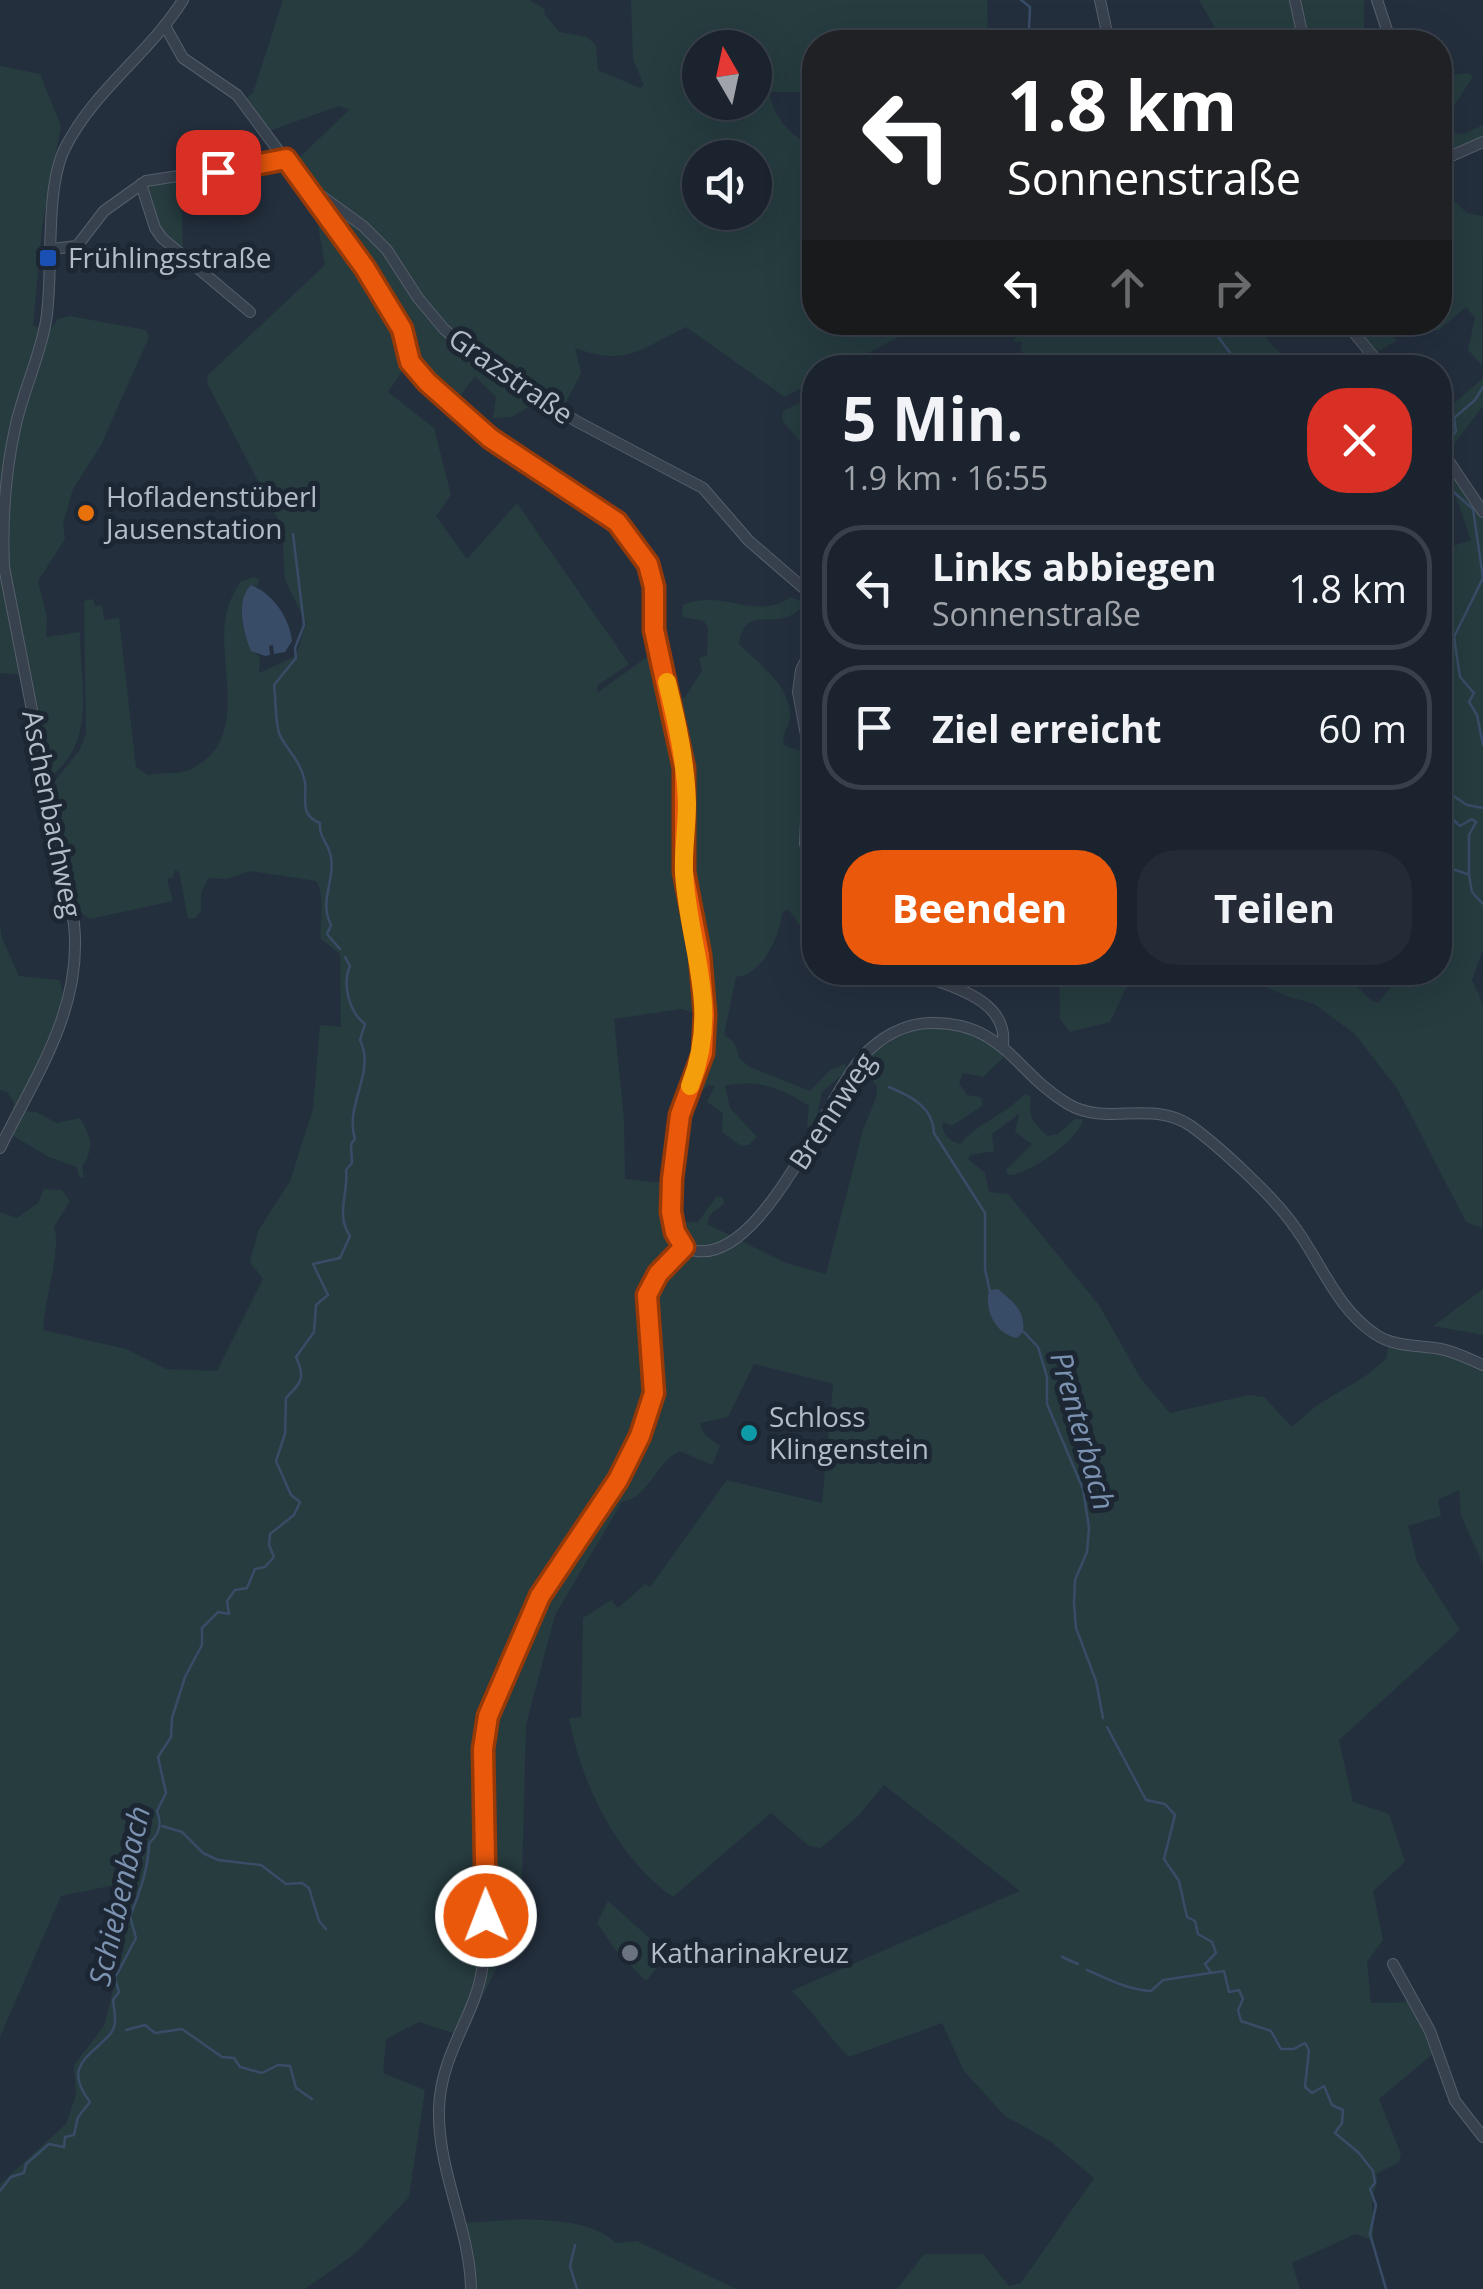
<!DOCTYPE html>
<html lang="de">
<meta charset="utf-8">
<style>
body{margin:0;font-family:"Open Sans",sans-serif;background:#242b36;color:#f1f3f6;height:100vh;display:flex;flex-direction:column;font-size:38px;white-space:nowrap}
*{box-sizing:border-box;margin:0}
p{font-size:32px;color:#a0a4aa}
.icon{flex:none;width:55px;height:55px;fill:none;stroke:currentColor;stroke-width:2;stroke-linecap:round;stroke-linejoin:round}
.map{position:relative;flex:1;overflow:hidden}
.panel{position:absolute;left:802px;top:355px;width:650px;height:630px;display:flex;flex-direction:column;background:#1b232e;border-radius:40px;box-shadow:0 10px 40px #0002,0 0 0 2px #39404a}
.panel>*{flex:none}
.banner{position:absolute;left:802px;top:30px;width:650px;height:305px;border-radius:40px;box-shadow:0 10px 40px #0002,0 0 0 2px #39404a;background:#202124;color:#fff;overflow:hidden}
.needle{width:65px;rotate:351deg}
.buttons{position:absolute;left:682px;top:30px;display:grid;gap:20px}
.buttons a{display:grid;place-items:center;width:90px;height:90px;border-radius:50%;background:#1b232e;box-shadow:0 10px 40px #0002,0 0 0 2px #39404a;font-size:50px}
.pin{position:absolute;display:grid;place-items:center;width:85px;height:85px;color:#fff;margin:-42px;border-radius:20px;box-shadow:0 5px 15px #0006}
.me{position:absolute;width:110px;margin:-55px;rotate:359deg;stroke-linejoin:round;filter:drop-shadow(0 0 8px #0008)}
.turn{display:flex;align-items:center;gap:35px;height:210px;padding:0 40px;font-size:45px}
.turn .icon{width:130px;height:130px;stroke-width:2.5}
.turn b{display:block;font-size:70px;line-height:85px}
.lanes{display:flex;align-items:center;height:95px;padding:0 40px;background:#0003;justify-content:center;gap:50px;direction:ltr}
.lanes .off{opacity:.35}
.round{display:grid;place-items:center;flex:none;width:105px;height:105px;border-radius:40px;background:#242b36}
.head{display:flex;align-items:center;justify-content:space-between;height:170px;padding:0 40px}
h1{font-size:60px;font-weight:700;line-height:75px}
.primary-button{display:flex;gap:20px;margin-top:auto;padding:20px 40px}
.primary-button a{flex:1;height:115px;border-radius:40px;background:#ea580c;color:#fff;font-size:40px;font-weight:700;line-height:115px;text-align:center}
.primary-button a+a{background:#242b36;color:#f1f3f6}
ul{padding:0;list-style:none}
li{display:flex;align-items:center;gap:30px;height:125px;margin:0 20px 15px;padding:0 20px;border:5px solid #39404a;border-radius:40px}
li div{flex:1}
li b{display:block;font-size:38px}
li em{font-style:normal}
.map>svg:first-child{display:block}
</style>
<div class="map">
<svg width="1483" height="2289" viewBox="0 0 1483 2289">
<rect width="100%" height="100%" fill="#242f3e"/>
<!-- green -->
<g fill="#263c3f" fill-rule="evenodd">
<path d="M 283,0 L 529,0 L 545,9 L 544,13 L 559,32 L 587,37 L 596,45 L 598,70 L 640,88 L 644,85 L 633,59 L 631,0 L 987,0 L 988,42 L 815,42 L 815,92 L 770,92 C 772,119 793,136 815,149 L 815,322 L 926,323 L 841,367 L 815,368 L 815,381 L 785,397 L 686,327 C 641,349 626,367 575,348 L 581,373 L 564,406 L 549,395 L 512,417 L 493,418 L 496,397 L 475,376 L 456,402 L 411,359 L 388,392 L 434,428 L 451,495 L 436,516 L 467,559 L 517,503 L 629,664 L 598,685 L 597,693 L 654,652 L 664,704 L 685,697 L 702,671 L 699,658 L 707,655 L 708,628 L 704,621 L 682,617 L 683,605 C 724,588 754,622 791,597 L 800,601 L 801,608 C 775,634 746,601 739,644 C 759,664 790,685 790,715 C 791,727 781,732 784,745 L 803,752 L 809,866 L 815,874 L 815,947 L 791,913 L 787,910 L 782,913 C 780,937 762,975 736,977 L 724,1035 L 734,1042 L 740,1059 L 750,1067 L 810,1091 L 830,1070 L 845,1064 L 848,1070 L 822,1092 L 816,1122 L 807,1128 L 809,1106 C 782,1088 757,1079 725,1086 L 730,1108 L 757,1137 L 749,1145 L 741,1146 L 722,1132 L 723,1113 L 707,1102 L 715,1086 L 708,1085 C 703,1091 696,1097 693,1104 C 684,1128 675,1199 685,1222 L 698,1222 L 717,1196 L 723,1198 L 724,1204 L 710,1215 L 707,1224 L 786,1263 L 826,1274 L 863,1130 L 877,1095 L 877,1086 L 859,1066 C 910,1018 949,1016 1008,1053 L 983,1077 L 963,1073 L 959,1083 L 967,1095 L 981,1097 L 983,1105 L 952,1126 L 943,1122 C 941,1133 949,1141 960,1144 C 977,1124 1006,1114 1025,1094 L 1031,1097 C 1027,1116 1034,1124 1048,1136 L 1058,1134 L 1075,1119 L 1083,1119 C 1082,1137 1027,1177 1008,1175 L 1006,1170 L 1032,1144 L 1015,1132 L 1019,1114 L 992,1134 L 994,1151 L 970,1155 L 968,1159 L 985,1173 L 989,1192 L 1008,1194 L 1099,1305 L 1141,1379 L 1170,1413 L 1249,1395 L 1264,1397 L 1292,1427 L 1316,1406 L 1367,1375 L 1387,1358 L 1388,1344 L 1442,1352 L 1483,1368 L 1483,1564 L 1461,1516 L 1459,1490 L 1438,1500 L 1441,1516 L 1408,1526 L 1417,1562 L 1460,1630 L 1339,1740 L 1353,1802 L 1389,1814 L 1405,1862 L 1373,1891 L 1383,1940 L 1367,1962 L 1371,2003 L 1413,2002 L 1434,2053 L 1379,2099 L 1401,2154 L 1399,2162 L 1376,2174 C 1379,2186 1374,2187 1373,2198 C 1371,2211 1375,2222 1372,2240 L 1356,2234 L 1292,2263 L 1300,2289 L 897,2289 L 924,2254 L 983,2254 L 1009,2286 L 1021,2283 L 1094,2178 L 1050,2141 L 1005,2116 L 964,2071 L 942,2023 L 849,2057 C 827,2036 813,2010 791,1991 L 1020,1891 L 884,1785 L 858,1816 L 821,1848 L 809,1846 L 771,1813 L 673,1897 C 617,1858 581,1783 569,1718 L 581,1717 L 583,1618 L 611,1600 L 618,1608 L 645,1584 L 650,1587 L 727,1480 L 822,1503 L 833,1384 L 754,1364 L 728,1417 L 700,1423 L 704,1434 L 720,1446 L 712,1465 L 680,1451 C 656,1461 649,1498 622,1502 L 555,1615 L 526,1725 L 521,1920 L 462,2036 L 419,2022 L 386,2039 L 383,2073 L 425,2090 L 409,2197 L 356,2253 L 305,2289 L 0,2289 L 0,2184 L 66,2124 L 76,2095 L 74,2065 L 104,2026 L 123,1952 L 129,1892 L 134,1881 L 61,1896 L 0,2037 L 0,1212 L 17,1218 L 38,1203 L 44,1189 L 62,1190 L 70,1201 L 54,1227 C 62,1246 44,1302 43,1330 L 126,1349 L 166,1369 L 217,1371 L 263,1279 L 250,1262 L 258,1231 L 290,1181 L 313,1109 L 320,1025 L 341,1027 L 340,954 L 321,939 C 319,920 326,896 316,881 L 250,871 L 227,879 L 208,878 L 201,894 L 201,911 L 195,918 L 188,919 L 179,872 L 175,870 L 173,878 L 167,879 L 173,901 L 90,919 L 76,910 L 51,786 L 79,751 L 86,734 L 84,601 L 93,599 L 95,606 L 102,605 L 104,620 L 119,618 L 136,767 L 148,775 C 163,771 179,776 193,768 C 253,737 214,659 227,611 C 229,601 235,591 240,582 L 253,577 L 259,579 L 258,586 L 251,585 C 235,602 241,645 260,657 L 259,673 L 296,656 L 306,623 L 285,580 L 282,527 L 207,383 L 208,375 L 325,265 L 314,203 L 296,168 L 300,157 L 349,110 L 339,106 L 269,131 L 246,98 L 253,93 ZM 700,48 L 755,48 L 755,102 L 700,102 ZM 700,158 L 755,158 L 755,212 L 700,212 ZM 682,1009 L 696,1014 L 698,1047 L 674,1116 L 664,1183 L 625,1179 L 624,1120 L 614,1019 Z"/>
<path d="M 1199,0 L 1292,0 L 1302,42 L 1223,42 Z"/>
<path d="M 1297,0 L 1364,0 L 1364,42 L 1307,42 Z"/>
<path d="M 0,66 L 40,74 L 61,126 L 42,227 L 33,326 L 51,329 L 58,319 L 70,316 L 146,330 L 149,337 L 101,445 L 73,489 L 63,524 L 65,539 L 38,581 L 47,618 L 46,637 L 80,632 C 80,683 97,741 51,776 L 47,773 L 28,675 L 0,673 Z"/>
<path d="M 1469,73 L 1473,77 L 1445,119 L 1448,132 L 1464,134 L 1483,125 L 1483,139 L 1440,158 L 1440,85 L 1453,75 Z"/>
<path d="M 181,178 L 183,252 L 159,231 L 143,185 Z"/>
<path d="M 1440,187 L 1467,213 L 1483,216 L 1482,365 L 1468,350 L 1475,318 L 1466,307 L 1438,331 L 1431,323 L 1440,322 L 1440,264 L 1452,252 L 1440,241 Z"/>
<path d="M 1024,323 L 1260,323 C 1274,373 1332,362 1374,362 L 1379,367 L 1262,367 L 1243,357 L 1237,368 L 1229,364 L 1225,368 L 1035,367 L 1021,351 L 1022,342 L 1013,341 Z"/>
<path d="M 1350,323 L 1421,323 L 1391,331 L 1396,341 L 1376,353 Z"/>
<path d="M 1483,378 L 1483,406 L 1448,452 L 1441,443 L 1453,404 Z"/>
<path d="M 815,395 L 815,460 L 782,420 L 783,411 Z"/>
<path d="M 1440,453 L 1483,518 L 1483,949 L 1472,980 L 1483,1004 L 1482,1228 L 1466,1222 L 1398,1090 L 1355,1034 L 1314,1004 L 1286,996 L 1234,973 L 1265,973 L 1273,977 L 1289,973 L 1297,983 C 1315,980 1343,973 1358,987 C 1366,995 1367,999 1378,1003 L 1402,973 L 1440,972 L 1440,751 L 1447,749 L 1440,691 L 1440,550 L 1471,540 L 1455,495 L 1440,482 Z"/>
<path d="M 0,923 L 2,938 L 19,976 L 59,980 C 74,1010 34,1073 20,1102 L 26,1111 L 36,1112 L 57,1123 L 80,1118 C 91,1137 95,1147 82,1166 L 84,1178 L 79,1177 L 77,1167 L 49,1157 L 10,1134 L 14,1102 L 7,1092 L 0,1090 Z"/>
<path d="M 1059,973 L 1128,973 L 1131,978 L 1110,1022 L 1070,1032 L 1060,1019 Z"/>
<path d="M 1483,1289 L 1483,1335 L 1433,1326 Z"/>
<path d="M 608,1901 L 655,1943 L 659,1965 L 646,1981 L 618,1953 L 597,1923 Z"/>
<path d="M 524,2219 C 555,2221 593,2221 616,2243 L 637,2241 L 736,2289 L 473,2289 L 461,2223 Z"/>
</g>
<!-- water -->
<g fill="#394c67">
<path d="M 251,585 C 272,593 290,618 292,641 L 285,652 L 274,654 L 273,645 L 269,646 L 270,655 L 265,656 L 251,651 C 243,632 235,601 251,585 Z"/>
<path d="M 998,1289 C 1013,1302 1026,1311 1023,1332 L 1017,1338 C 996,1334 984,1311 989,1290 Z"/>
</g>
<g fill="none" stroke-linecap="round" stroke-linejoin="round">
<!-- stream -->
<g stroke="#394c67" stroke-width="2.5">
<path d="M 1021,0 L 1030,7 L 1029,29 L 1036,42"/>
<path d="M 1207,322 L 1231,354 L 1254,368"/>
<path d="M 1444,447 L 1456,431 L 1454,418 L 1475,400 L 1483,387"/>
<path d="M 1440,468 L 1440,457"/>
<path d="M 1440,474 L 1450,489 L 1473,509 L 1483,578 L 1454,637 L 1460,677 L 1474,693 L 1469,702 L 1477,715 L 1483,745"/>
<path d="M 293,534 L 304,625 L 295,648 L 296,658 L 274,685 C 276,700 275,719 279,733 C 284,747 301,760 305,782 C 307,800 299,815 320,823 C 319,838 327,841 330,853 C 337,878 318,901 331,925 L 327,934 L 340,949"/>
<path d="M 1440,799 L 1452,795 L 1467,805 L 1483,808"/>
<path d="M 1440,807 L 1460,826 L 1472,819 L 1476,822 L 1469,835 L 1469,875 L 1472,892 L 1483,904"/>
<path d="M 1440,843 L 1444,866 L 1467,874"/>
<path d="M 889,1087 C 911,1096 933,1107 934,1133 L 985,1213 L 985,1269 L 990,1292"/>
<path d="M 1024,1332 L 1038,1347 L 1047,1377 L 1047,1404 L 1083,1489 L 1089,1528 L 1087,1552 L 1075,1580 L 1074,1603 L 1076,1628 L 1096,1681 L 1103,1718"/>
<path d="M 1107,1727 L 1146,1800 L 1165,1804 L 1175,1815 L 1164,1859 L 1179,1881 L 1187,1917 L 1195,1921 L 1198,1934 L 1212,1942 L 1216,1953 L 1205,1964 L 1211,1973 L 1224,1971 L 1229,1992 L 1239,1990 L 1243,1999 L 1238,2010 L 1241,2021 L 1271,2031 L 1281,2049 L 1294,2049 L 1305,2043 L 1309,2050 L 1305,2087 L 1312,2093 L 1324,2086 L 1332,2105 L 1343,2110 L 1342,2123 L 1335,2133 L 1359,2153 L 1373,2171 L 1375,2183 L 1370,2189 L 1376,2205 L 1370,2234 L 1386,2289"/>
<path d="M 162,1826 L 182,1832 L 203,1853 L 218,1860 L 261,1865 L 286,1884 L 302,1883 L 309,1888 L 319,1921 L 326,1929"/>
<path d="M 1062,1957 L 1078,1964"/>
<path d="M 1087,1970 C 1108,1979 1128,1990 1151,1991 L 1163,1980 L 1210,1973"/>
<path d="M 126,2030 L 145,2025 L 155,2033 L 182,2029 L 222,2057 L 234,2058 L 240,2067 L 262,2073 L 278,2065 L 290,2066 L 296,2088 L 312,2099"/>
<path d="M 0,2191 L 11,2177 L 24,2173 L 26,2164 L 49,2144 L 64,2147 L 65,2137 L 74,2135 L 78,2117 L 90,2102 C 61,2065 92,2056 111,2033 C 118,2024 114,2010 113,2000 L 119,1992 L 115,1978 L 136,1938 L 130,1916 C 139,1895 149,1866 149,1843 C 160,1834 162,1824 157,1811 L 166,1793 L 158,1757 L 171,1737 L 172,1718 L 185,1677 L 202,1645 L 202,1628 L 218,1612 L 229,1614 L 227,1601 L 235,1590 L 247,1588 L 255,1569 L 265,1567 L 274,1557 L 269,1545 L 270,1534 L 294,1515 L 300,1502 L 291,1495 L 276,1461 L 285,1434 L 286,1398 C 301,1383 306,1378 296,1357 L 314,1332 L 316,1305 L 328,1295 L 313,1264 L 340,1258 L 350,1236 C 335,1215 349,1192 346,1170 L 352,1163 L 351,1144 L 355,1139 C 344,1105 376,1073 360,1040 L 365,1024 C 349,1012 342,984 350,966 L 345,957"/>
<path d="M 575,2245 L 570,2266 L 577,2289"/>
</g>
<defs>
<g id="minor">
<path d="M 1100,0 L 1109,42"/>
<path d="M 1295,0 L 1304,42"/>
<path d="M 1377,0 L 1391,42"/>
<path d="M 165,26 L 183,58 L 237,95 L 301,181 L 363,226 L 387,250 L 418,298 L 444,329 L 468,350 L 576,421 L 703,488 L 749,541 L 815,598"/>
<path d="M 1440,161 L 1483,142"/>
<path d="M 301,181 L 365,268 L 401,329 L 410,363 L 427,382 L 490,439 L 617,521 L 648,564 L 654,587 L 655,630 L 685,779 L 684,873 L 700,955 L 705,1015 L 703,1053 L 680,1115 L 672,1179 L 673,1221 L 684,1247 L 658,1274 L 647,1295 L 655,1393 L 640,1436 L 617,1480 L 540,1596 L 491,1703 L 484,1733 C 479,1812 493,1892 482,1970 C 475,2016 441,2053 439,2108 C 437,2171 470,2228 471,2289"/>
<path d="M 141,184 L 155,228 L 162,238 L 250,312"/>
<path d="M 52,249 L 77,246 L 104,211 L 146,181 L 286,159"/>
<path d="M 1345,322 L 1383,368"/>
<path d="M 1440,448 L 1483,512"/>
<path d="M 815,641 L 801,670 L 798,692 L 809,751 L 805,844 L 815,869"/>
<path d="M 913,972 C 946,986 1008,997 1003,1044"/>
<path d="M 0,1148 C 36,1075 83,1008 74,924 L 4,567 C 2,518 5,472 16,424 C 24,389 40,356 46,321 C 54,272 44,190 65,148 C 94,90 149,54 183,0"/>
<path d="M 684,1247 C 756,1282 826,1096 863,1056 C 880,1038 903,1024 929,1023 C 1004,1021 1015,1073 1068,1104 C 1107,1127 1152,1099 1191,1126 C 1220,1147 1274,1197 1294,1226 C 1321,1262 1336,1308 1375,1334 C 1393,1347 1419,1345 1441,1349 C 1456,1352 1469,1359 1483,1365"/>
<path d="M 1393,1964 L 1430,2031 L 1455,2101 L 1483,2137"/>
</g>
</defs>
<!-- minor casing -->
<use href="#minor" stroke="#565f6c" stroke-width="12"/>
<!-- minor -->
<use href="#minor" stroke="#38414e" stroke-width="10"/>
</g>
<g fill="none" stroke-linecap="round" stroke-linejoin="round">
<defs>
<path id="route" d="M 218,172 L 286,159 L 365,268 L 402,329 L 410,362 L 427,382 L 490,438 L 617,522 L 648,564 L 654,587 L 654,630 L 684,768 L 684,872 L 700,955 L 705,1014 L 703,1053 L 680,1115 L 672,1179 L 671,1212 L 675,1232 L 684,1247 L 658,1274 L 647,1295 L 654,1393 L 640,1436 L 618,1480 L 540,1596 L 488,1716 L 483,1749 L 486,1916"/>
</defs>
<!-- route casing -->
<use href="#route" stroke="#983908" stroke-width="25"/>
<!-- route -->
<use href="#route" stroke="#ea580c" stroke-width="18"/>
<!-- slow -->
<path stroke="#f59e0b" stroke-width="18" d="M 667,682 C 677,722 686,763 687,804 C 687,827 683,850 684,873 C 689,951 721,1007 690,1086"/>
</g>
<!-- markers -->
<rect fill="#1a4fb4" stroke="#1d2633" stroke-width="4" x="38" y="248" width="20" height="20" rx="5"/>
<circle fill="#e8710a" stroke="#1d2633" stroke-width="4" cx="86" cy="513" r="10"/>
<circle fill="#0f9aa8" stroke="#1d2633" stroke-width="4" cx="749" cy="1433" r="10"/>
<circle fill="#6b7280" stroke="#1d2633" stroke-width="4" cx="630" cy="1953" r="10"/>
<g text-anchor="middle" stroke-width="10" stroke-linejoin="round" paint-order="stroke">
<!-- poi labels -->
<g font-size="28" fill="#b4bcc9" stroke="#1d2633" text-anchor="start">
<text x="68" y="268">Frühlingsstraße</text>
<text x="106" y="507">Hofladenstüberl<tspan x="106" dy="32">Jausenstation</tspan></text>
<text x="769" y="1427">Schloss<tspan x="769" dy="32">Klingenstein</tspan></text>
<text x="650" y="1963">Katharinakreuz</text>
</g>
<!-- street labels -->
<g font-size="28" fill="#b4bcc9" stroke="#1d2633">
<text transform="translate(511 376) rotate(35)" y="10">Grazstraße</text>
<text transform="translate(52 814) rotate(79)" y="10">Aschenbachweg</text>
<text transform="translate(832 1111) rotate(-57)" y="10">Brennweg</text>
</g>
<!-- water labels -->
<g font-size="30" font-style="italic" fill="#7c92b1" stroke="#1d2633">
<text transform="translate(1082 1431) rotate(74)" y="10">Prenterbach</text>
<text transform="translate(120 1896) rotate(-77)" y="10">Schiebenbach</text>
</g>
</g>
</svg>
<div class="buttons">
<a><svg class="needle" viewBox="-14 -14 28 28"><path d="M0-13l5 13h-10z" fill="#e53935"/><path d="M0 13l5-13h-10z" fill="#a0a4aa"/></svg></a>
<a><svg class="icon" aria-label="sound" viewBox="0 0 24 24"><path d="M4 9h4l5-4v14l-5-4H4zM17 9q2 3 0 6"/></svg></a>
</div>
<div class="pin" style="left:218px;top:172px;background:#d93025"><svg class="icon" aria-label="arrive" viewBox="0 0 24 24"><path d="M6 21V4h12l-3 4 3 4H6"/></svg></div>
<svg class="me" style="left:486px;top:1916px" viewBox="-20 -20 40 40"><circle r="17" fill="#ea580c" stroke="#fff" stroke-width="3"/><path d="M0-11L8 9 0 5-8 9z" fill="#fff"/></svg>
<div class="banner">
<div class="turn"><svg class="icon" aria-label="left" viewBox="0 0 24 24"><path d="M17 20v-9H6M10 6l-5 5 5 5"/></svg><div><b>1.8 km</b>Sonnenstraße</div></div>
<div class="lanes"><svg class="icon" aria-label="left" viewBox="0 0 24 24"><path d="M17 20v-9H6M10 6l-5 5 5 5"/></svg><svg class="icon off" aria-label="ahead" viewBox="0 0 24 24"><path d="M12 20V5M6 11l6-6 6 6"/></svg><svg class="icon off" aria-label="right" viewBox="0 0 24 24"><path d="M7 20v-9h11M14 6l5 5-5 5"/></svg></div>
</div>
<section class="panel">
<div class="head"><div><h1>5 Min.</h1><p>1.9 km · 16:55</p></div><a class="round" style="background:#d93025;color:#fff"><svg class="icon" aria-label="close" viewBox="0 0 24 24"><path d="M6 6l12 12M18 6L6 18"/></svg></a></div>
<ul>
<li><svg class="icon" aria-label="left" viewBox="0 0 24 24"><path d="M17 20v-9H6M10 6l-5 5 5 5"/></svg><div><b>Links abbiegen</b><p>Sonnenstraße</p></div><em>1.8 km</em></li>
<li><svg class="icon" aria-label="arrive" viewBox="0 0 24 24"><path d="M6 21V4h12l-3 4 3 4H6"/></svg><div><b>Ziel erreicht</b></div><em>60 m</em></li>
</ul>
<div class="primary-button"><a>Beenden</a><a>Teilen</a></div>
</section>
</div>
